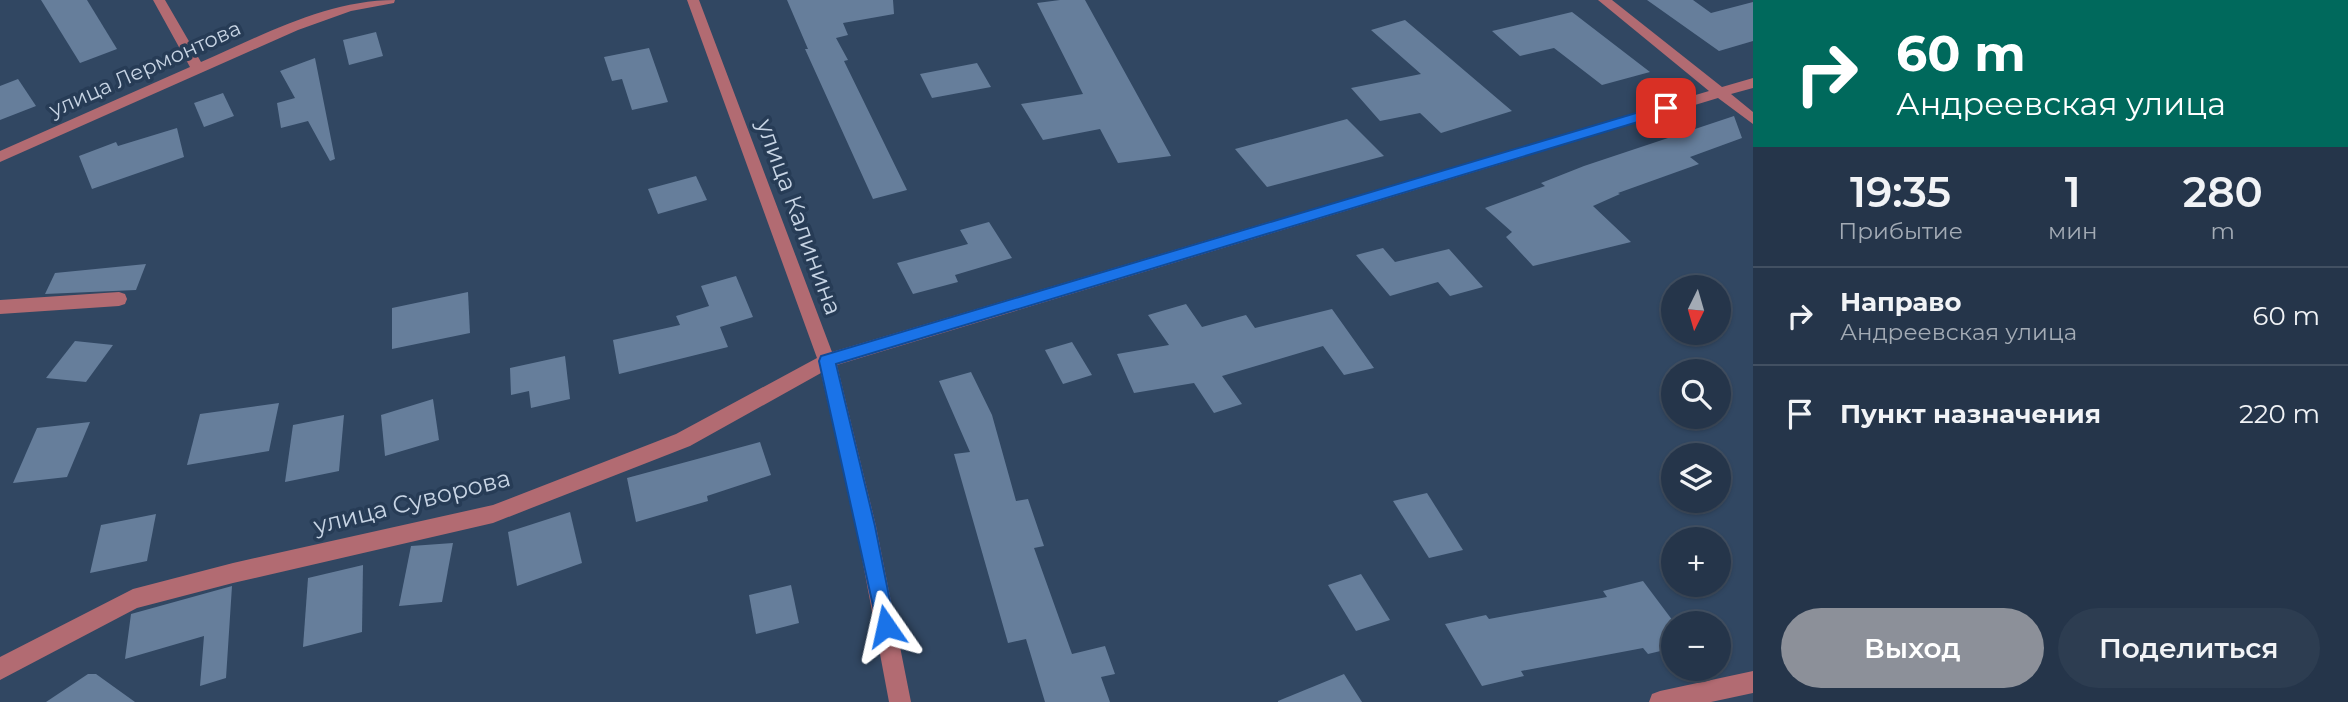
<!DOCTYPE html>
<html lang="ru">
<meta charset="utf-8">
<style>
body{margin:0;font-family:Montserrat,sans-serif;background:#2d3d51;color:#f1f3f6;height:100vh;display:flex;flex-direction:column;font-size:26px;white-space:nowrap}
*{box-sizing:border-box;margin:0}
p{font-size:23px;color:#a3abb5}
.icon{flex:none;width:38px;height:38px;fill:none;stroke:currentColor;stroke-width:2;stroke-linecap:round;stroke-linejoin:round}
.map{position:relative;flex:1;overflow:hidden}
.sheet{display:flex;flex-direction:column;background:#25354a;width:595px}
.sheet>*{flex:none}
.guide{background:#00695c;color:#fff;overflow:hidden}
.needle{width:46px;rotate:185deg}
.buttons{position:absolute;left:1661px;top:275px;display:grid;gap:14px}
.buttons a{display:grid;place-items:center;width:70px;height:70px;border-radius:50%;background:#25354a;box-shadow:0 2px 5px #0004,0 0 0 2px #425062;font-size:35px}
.pin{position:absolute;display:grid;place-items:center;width:60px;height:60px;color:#fff;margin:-30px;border-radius:14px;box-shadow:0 4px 10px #0006}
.me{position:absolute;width:77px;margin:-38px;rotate:349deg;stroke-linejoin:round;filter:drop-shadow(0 0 5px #0008)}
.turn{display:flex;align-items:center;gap:24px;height:147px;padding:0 28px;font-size:32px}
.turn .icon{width:91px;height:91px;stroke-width:2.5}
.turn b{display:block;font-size:49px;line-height:60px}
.eta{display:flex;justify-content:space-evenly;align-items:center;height:119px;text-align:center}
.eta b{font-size:42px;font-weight:600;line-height:49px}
.button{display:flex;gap:14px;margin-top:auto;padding:14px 28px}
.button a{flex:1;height:80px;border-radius:42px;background:#8c9099;color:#fff;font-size:28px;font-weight:600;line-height:80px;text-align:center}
.button a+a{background:#2d3d51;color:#f1f3f6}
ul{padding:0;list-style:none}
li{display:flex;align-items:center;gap:21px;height:98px;padding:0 28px;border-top:2px solid #425062}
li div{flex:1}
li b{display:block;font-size:26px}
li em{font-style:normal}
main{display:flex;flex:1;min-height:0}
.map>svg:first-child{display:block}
</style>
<main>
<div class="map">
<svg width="1753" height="702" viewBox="0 0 1753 702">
<rect width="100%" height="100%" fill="#314762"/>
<!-- building -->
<g fill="#667e9b">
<path d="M 41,0 L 87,0 L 117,49 L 80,63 Z"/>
<path d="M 787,0 L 893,0 L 894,14 L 843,23 L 848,35 L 836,38 L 848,60 L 844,61 L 907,190 L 873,199 L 805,49 L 808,49 Z"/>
<path d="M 1060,0 L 1085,0 L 1171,156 L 1118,163 L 1100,129 L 1043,140 L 1021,104 L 1083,94 L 1037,3 Z"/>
<path d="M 1647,0 L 1693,0 L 1711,13 L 1753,2 L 1753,41 L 1719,51 Z"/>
<path d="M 1572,12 L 1650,72 L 1602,85 L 1554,48 L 1520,56 L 1492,31 Z"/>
<path d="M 1405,20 L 1512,111 L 1441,133 L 1420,113 L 1380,121 L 1351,88 L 1421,74 L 1371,30 Z"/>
<path d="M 376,32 L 383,56 L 349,65 L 343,40 Z"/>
<path d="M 649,48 L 668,102 L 632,110 L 622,79 L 612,81 L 604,57 Z"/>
<path d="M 315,58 L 335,159 L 330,161 L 308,121 L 281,128 L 277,103 L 295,98 L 280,71 Z"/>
<path d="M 977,63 L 991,87 L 932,98 L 920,74 Z"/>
<path d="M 18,79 L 36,106 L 0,120 L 0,86 Z"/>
<path d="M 223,93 L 234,116 L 204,127 L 194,103 Z"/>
<path d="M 1734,116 L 1742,138 L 1690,157 L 1699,164 L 1618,193 L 1620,194 L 1593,206 L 1631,242 L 1533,266 L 1506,237 L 1512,232 L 1485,208 L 1545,186 L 1541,183 L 1584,166 Z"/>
<path d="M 1347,119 L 1384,156 L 1267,187 L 1235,149 Z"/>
<path d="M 177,128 L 184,157 L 92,189 L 79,156 L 116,142 L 118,146 Z"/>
<path d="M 696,176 L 707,200 L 658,214 L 648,189 Z"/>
<path d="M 989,222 L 1012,258 L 955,275 L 958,282 L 913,294 L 897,263 L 968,244 L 960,230 Z"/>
<path d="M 1383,248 L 1395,262 L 1449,249 L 1483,287 L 1450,296 L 1438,282 L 1390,296 L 1356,255 Z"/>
<path d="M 146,264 L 136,290 L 45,294 L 55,273 Z"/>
<path d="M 736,276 L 753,317 L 720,327 L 728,347 L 619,374 L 613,340 L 680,325 L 676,316 L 709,306 L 701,286 Z"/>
<path d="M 468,292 L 470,333 L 392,349 L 392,308 Z"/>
<path d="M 1186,304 L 1202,327 L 1246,315 L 1255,328 L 1332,309 L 1374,368 L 1344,375 L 1323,346 L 1222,376 L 1242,404 L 1214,413 L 1194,383 L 1134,393 L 1117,354 L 1169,345 L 1148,315 Z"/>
<path d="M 75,341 L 113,345 L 86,382 L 46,378 Z"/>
<path d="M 1072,342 L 1092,375 L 1063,384 L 1045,350 Z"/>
<path d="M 565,356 L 570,399 L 531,408 L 529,391 L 511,395 L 510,368 Z"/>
<path d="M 971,372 L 992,415 L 1016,501 L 1028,499 L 1044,546 L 1034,548 L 1072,654 L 1105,646 L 1115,674 L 1101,677 L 1110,702 L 1045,702 L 1026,639 L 1008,643 L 954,454 L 970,452 L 939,381 Z"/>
<path d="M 433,399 L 439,440 L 385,456 L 381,415 Z"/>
<path d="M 279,403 L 269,451 L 187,465 L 200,414 Z"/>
<path d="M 344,415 L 339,471 L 285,482 L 293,425 Z"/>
<path d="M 90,422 L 67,477 L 13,483 L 37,428 Z"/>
<path d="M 760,442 L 771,475 L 707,496 L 708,501 L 636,522 L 627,478 Z"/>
<path d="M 1427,493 L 1463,550 L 1429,558 L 1393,501 Z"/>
<path d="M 570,512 L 582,563 L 517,586 L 508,532 Z"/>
<path d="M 156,514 L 147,561 L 90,573 L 101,525 Z"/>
<path d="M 453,543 L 442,602 L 399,606 L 411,546 Z"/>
<path d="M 363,565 L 362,632 L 303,647 L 308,578 Z"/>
<path d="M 1361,574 L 1390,620 L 1356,631 L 1328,585 Z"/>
<path d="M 1643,581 L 1673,621 L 1673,648 L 1648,654 L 1643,648 L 1521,671 L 1524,676 L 1482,686 L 1445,624 L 1486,615 L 1489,619 L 1607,597 L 1603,591 Z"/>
<path d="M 791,585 L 799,623 L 756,634 L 749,595 Z"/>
<path d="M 232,586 L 226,678 L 200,686 L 204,636 L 125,659 L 131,614 Z"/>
<path d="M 88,674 L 96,674 L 135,702 L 46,702 Z"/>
<path d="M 1344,674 L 1362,702 L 1278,702 L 1278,701 Z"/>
</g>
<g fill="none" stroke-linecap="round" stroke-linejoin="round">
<!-- minor -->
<g fill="#b26b72" fill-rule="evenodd">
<path d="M 153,0 L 165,0 L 201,62 C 263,35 327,0 395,0 L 394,3 L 351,11 L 298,30 L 0,162 L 0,151 L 190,67 Z"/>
<path d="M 687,0 L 699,0 L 832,352 L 1709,91 L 1598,0 L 1612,0 L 1722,87 L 1753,78 L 1753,88 L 1731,94 L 1753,112 L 1753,124 L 1718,98 L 837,365 L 876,526 L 911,702 L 889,702 L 856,526 L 821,373 L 690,446 L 493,523 L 233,583 L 137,608 L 0,680 L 0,657 L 133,589 L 233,563 L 493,505 L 676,434 L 817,358 Z"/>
<path d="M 119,292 L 125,294 L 127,299 L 125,304 L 119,306 L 0,314 L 0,300 Z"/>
<path d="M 1753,671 L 1753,693 L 1711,702 L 1649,702 L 1652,694 L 1660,691 Z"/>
</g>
</g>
<!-- route -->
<path fill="#1a73e8" stroke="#114b97" stroke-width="2" d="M 1666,104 L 1673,108 L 1671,112 L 836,364 L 875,526 L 895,626 L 892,633 L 886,636 L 879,633 L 819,361 L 821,356 Z"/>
<g text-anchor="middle" stroke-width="7" stroke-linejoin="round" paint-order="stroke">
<!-- far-street labels -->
<g font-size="21" fill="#c7d4e4" stroke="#273c56">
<text transform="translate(145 69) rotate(-24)" y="7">улица Лермонтова</text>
</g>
<!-- street labels -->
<g font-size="24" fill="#c7d4e4" stroke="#273c56">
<text transform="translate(799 217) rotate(70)" y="8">улица Калинина</text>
<text transform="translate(412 502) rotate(-14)" y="8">улица Суворова</text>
</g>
</g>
</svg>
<div class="buttons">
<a><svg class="needle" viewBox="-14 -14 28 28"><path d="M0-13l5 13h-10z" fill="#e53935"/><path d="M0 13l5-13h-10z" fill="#a3abb5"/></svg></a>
<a><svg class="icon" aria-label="search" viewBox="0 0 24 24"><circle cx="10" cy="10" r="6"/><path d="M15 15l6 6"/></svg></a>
<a><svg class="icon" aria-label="layers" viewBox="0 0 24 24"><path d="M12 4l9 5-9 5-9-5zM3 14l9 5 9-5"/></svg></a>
<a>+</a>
<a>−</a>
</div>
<div class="pin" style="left:1666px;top:108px;background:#d93025"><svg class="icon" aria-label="arrive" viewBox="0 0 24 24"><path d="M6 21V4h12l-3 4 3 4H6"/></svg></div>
<svg class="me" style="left:886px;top:626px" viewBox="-20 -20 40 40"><path d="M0-17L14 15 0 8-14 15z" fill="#1a73e8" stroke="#fff" stroke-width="4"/></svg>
</div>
<section class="sheet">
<div class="guide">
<div class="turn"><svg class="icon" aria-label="right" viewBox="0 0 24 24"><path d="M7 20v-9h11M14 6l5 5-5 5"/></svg><div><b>60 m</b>Андреевская улица</div></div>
</div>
<div class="eta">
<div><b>19:35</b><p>Прибытие</p></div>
<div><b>1</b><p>мин</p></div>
<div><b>280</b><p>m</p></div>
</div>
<ul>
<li><svg class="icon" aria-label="right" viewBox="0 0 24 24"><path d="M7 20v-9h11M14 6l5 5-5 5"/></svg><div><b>Направо</b><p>Андреевская улица</p></div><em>60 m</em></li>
<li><svg class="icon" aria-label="arrive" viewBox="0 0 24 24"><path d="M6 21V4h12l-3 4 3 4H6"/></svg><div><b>Пункт назначения</b></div><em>220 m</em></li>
</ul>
<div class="button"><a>Выход</a><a>Поделиться</a></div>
</section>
</main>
